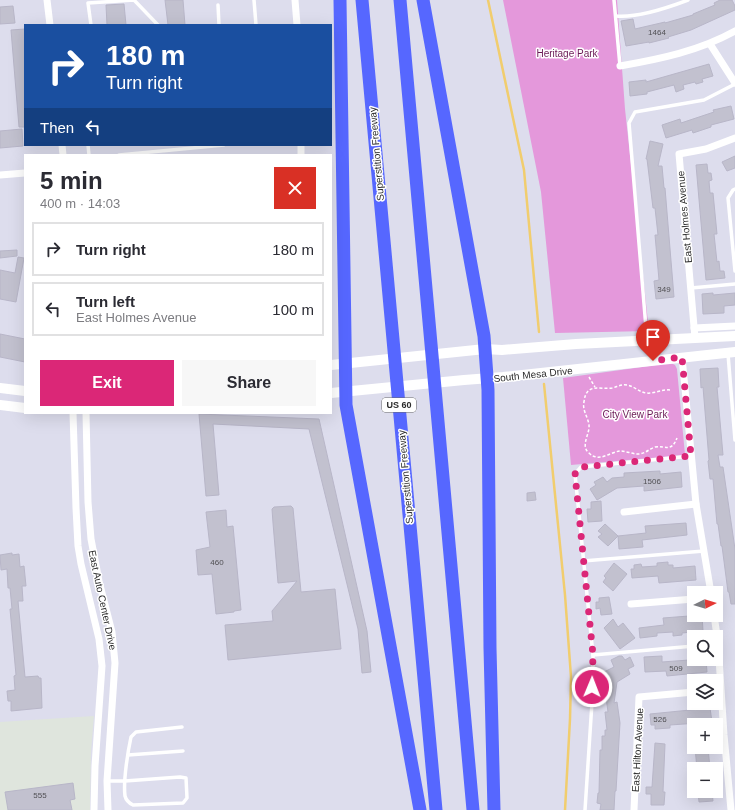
<!DOCTYPE html>
<meta charset="utf-8">
<style>
body{margin:0;font-family:Helvetica,sans-serif;background:#f7f7f7;color:#2b2b33;height:100vh;display:flex;flex-direction:column;font-size:15px;white-space:nowrap}
*{box-sizing:border-box;margin:0}
p{font-size:13px;color:#7c7c81}
.icon{flex:none;width:22px;height:22px;fill:none;stroke:currentColor;stroke-width:2;stroke-linecap:round;stroke-linejoin:round}
.map{position:relative;flex:1;overflow:hidden}
.panel{position:absolute;left:24px;top:154px;width:308px;height:260px;display:flex;flex-direction:column;background:#fff;border-radius:0px;box-shadow:0 4px 16px #0002}
.panel>*{flex:none}
.guide{position:absolute;left:24px;top:24px;width:308px;height:122px;border-radius:0px;box-shadow:0 4px 16px #0002;background:#1a4fa0;color:#fff;overflow:hidden}
.needle{width:26px;rotate:85deg}
.tools{position:absolute;left:687px;top:586px;display:grid;gap:8px}
.tools a{display:grid;place-items:center;width:36px;height:36px;border-radius:0px;background:#fff;box-shadow:0 4px 16px #0002;font-size:20px}
.pin{position:absolute;display:grid;place-items:center;width:34px;height:34px;color:#fff;margin:-41px -17px;border-radius:50% 50% 50% 0;rotate:-45deg;box-shadow:0 0 4px #0007}
.pin .icon{rotate:45deg}
.me{position:absolute;width:44px;margin:-22px;rotate:1deg;stroke-linejoin:round;filter:drop-shadow(0 0 3px #0008)}
.turn{display:flex;align-items:center;gap:14px;height:84px;padding:0 16px;font-size:18px}
.turn .icon{width:52px;height:52px;stroke-width:2.5}
.turn b{display:block;font-size:28px;line-height:34px}
.then{display:flex;align-items:center;height:38px;padding:0 16px;background:#0003;gap:8px;font-size:15px}
.round{display:grid;place-items:center;flex:none;width:42px;height:42px;border-radius:0px;background:#f7f7f7}
.headline{display:flex;align-items:center;justify-content:space-between;height:68px;padding:0 16px}
h1{font-size:24px;font-weight:700;line-height:30px}
.primary-button{display:flex;gap:8px;margin-top:auto;padding:8px 16px}
.primary-button a{flex:1;height:46px;border-radius:0px;background:#db2777;color:#fff;font-size:16px;font-weight:700;line-height:46px;text-align:center}
.primary-button a+a{background:#f7f7f7;color:#2b2b33}
ul{padding:0;list-style:none}
li{display:flex;align-items:center;gap:12px;height:54px;margin:0 8px 6px;padding:0 8px;border:2px solid #e1e1e2;border-radius:0px}
li div{flex:1}
li b{display:block;font-size:15px}
li em{font-style:normal}
.map>svg:first-child{display:block}
</style>
<div class="map">
<svg width="735" height="810" viewBox="0 0 735 810">
<rect width="100%" height="100%" fill="#dddded"/>
<!-- industrial -->
<path fill="#dfe5dd" d="M 94,716 L 91,751 L 90,810 L 0,810 L 0,722 Z"/>
<!-- green -->
<g fill="#e498db">
<path d="M 503,0 L 617,0 L 625,109 L 649,331 L 555,333 L 541,192 Z"/>
<path d="M 671,363 L 675,365 L 677,369 L 685,455 L 571,465 L 563,378 Z"/>
</g>
<g fill="none" stroke-linecap="round" stroke-linejoin="round">
<!-- stream -->
<g stroke="#f1cd6e" stroke-width="2.5">
<path d="M 488,0 L 524,170 L 539,332"/>
<path d="M 544,384 L 565,595 L 571,677 L 570,719 L 565,810"/>
</g>
</g>
<!-- building -->
<g fill="#c2c1cf" stroke="#b8b6c8">
<path d="M 165,0 L 183,0 L 185,25 L 168,25 Z"/>
<path d="M 720,0 L 732,0 L 735,6 L 735,10 L 691,30 L 668,37 L 669,38 L 649,43 L 649,42 L 626,46 L 621,21 L 633,19 L 635,29 L 665,22 L 665,23 L 693,15 L 693,14 L 715,5 L 714,3 Z"/>
<path d="M 124,4 L 126,25 L 107,25 L 106,5 Z"/>
<path d="M 13,6 L 15,23 L 0,24 L 0,7 Z"/>
<path d="M 25,29 L 25,127 L 19,127 L 11,30 Z"/>
<path d="M 709,64 L 713,76 L 702,79 L 703,82 L 696,84 L 695,82 L 683,85 L 684,89 L 676,92 L 674,85 L 647,92 L 647,94 L 630,96 L 629,82 L 646,80 L 646,82 Z"/>
<path d="M 731,106 L 734,119 L 711,125 L 711,127 L 693,133 L 692,130 L 666,138 L 662,125 L 680,119 L 681,123 L 714,112 L 713,110 Z"/>
<path d="M 22,129 L 23,146 L 0,148 L 0,131 Z"/>
<path d="M 650,141 L 663,144 L 658,166 L 662,166 L 664,188 L 665,188 L 674,297 L 656,299 L 654,281 L 659,280 L 655,235 L 658,235 L 655,208 L 653,208 L 647,159 L 646,159 Z"/>
<path d="M 735,156 L 735,168 L 727,171 L 722,162 Z"/>
<path d="M 707,164 L 708,173 L 711,173 L 712,180 L 709,181 L 710,193 L 713,193 L 717,234 L 714,234 L 717,262 L 719,261 L 720,271 L 724,271 L 725,278 L 706,280 L 696,165 Z"/>
<path d="M 17,250 L 17,256 L 0,258 L 0,251 Z"/>
<path d="M 18,257 L 24,258 L 16,302 L 0,299 L 0,270 L 15,273 Z"/>
<path d="M 713,293 L 713,295 L 735,293 L 735,305 L 724,306 L 724,313 L 703,314 L 702,294 Z"/>
<path d="M 0,334 L 25,339 L 25,362 L 0,357 Z"/>
<path d="M 718,368 L 719,387 L 717,387 L 723,455 L 718,455 L 720,467 L 723,467 L 735,549 L 735,604 L 731,604 L 729,592 L 728,592 L 722,546 L 721,546 L 718,524 L 717,524 L 713,479 L 710,479 L 708,461 L 709,460 L 703,387 L 701,388 L 700,369 Z"/>
<path d="M 199,414 L 319,419 L 367,631 L 371,672 L 362,673 L 358,629 L 309,429 L 213,424 L 219,495 L 206,496 Z"/>
<path d="M 660,471 L 660,474 L 681,472 L 682,487 L 644,491 L 644,486 L 617,488 L 597,500 L 590,489 L 596,485 L 594,482 L 603,477 L 607,482 L 612,478 L 624,477 L 624,473 Z"/>
<path d="M 535,492 L 536,500 L 527,501 L 527,493 Z"/>
<path d="M 601,501 L 602,521 L 588,522 L 587,509 L 591,509 L 591,502 Z"/>
<path d="M 291,506 L 293,508 L 301,592 L 335,589 L 341,649 L 228,660 L 225,625 L 273,621 L 272,611 L 297,581 L 278,583 L 273,523 L 272,509 L 274,507 Z"/>
<path d="M 226,510 L 227,527 L 233,526 L 241,610 L 234,611 L 234,612 L 216,614 L 212,574 L 198,575 L 196,550 L 210,547 L 206,512 Z"/>
<path d="M 686,523 L 687,535 L 642,540 L 643,547 L 619,549 L 618,536 L 608,546 L 598,537 L 602,534 L 598,531 L 605,524 L 618,536 L 646,533 L 645,526 Z"/>
<path d="M 12,553 L 12,555 L 19,554 L 20,567 L 24,566 L 26,586 L 22,586 L 23,601 L 18,601 L 25,677 L 38,676 L 39,678 L 41,678 L 42,708 L 11,711 L 11,701 L 8,701 L 7,691 L 15,690 L 14,676 L 16,675 L 10,609 L 12,609 L 10,588 L 8,588 L 7,569 L 1,570 L 0,555 Z"/>
<path d="M 668,562 L 668,565 L 673,565 L 673,568 L 695,566 L 696,580 L 659,583 L 658,576 L 632,578 L 631,569 L 634,569 L 634,565 L 641,564 L 642,567 L 657,566 L 657,563 Z"/>
<path d="M 614,563 L 627,574 L 613,591 L 603,582 L 606,578 L 604,576 Z"/>
<path d="M 609,597 L 612,614 L 601,615 L 600,608 L 596,609 L 596,602 L 599,602 L 599,598 Z"/>
<path d="M 702,615 L 703,631 L 682,633 L 682,635 L 673,636 L 673,632 L 657,633 L 657,636 L 640,638 L 639,628 L 664,625 L 663,618 Z"/>
<path d="M 613,619 L 618,627 L 623,623 L 635,638 L 620,649 L 604,628 Z"/>
<path d="M 619,656 L 622,656 L 625,660 L 630,657 L 634,666 L 628,669 L 630,674 L 617,682 L 614,703 L 617,702 L 620,723 L 616,791 L 615,791 L 614,810 L 600,810 L 601,804 L 597,803 L 598,793 L 599,793 L 600,750 L 602,750 L 602,736 L 605,736 L 605,730 L 607,730 L 605,712 L 608,712 L 606,697 L 604,697 L 605,690 L 602,689 L 604,672 L 614,667 L 611,660 Z"/>
<path d="M 662,656 L 662,662 L 689,660 L 689,659 L 706,659 L 707,672 L 667,676 L 666,671 L 645,672 L 644,657 Z"/>
<path d="M 710,708 L 712,722 L 670,725 L 670,728 L 655,729 L 655,725 L 651,725 L 650,714 Z"/>
<path d="M 655,743 L 665,744 L 663,792 L 665,792 L 664,805 L 651,805 L 651,794 L 646,794 L 646,787 L 652,787 Z"/>
<path d="M 695,747 L 708,747 L 710,769 L 697,769 Z"/>
<path d="M 73,783 L 75,799 L 70,800 L 72,810 L 8,810 L 5,792 Z"/>
<path d="M 698,791 L 712,791 L 713,801 L 699,802 Z"/>
</g>
<g fill="none" stroke-linecap="round" stroke-linejoin="round">
<!-- path -->
<g stroke="#fff" stroke-width="1.5" stroke-dasharray="3 2" stroke-linecap="butt">
<path d="M 589,377 L 595,387"/>
<path d="M 670,390 C 662,389 654,394 646,393 C 639,392 634,386 627,385 C 621,384 617,387 612,388 C 600,390 586,382 584,402 C 582,410 588,417 589,425 C 590,434 580,446 589,453 C 599,463 610,452 620,451 C 626,451 632,454 638,454 C 645,454 649,449 655,447 C 666,445 671,453 677,438"/>
</g>
<!-- service -->
<g stroke="#fff" stroke-width="3.5">
<path d="M 254,0 L 256,25"/>
<path d="M 614,0 L 620,66"/>
<path d="M 218,5 L 219,25"/>
<path d="M 616,16 C 638,18 667,8 688,0"/>
<path d="M 91,25 L 88,3 L 134,0 L 158,25"/>
<path d="M 88,145 L 89,155"/>
<path d="M 119,155 L 224,145"/>
<path d="M 735,189 L 733,190 L 728,198 L 735,271"/>
<path d="M 691,288 L 735,284"/>
<path d="M 647,340 L 629,123 L 635,112 L 704,100 L 735,84"/>
<path d="M 728,354 L 735,440"/>
<path d="M 583,561 L 704,551"/>
<path d="M 593,655 L 694,646"/>
<path d="M 128,755 L 183,751"/>
<path d="M 107,781 L 125,781 L 180,777 L 186,778 L 187,798 L 183,803 L 133,805 C 129,803 126,800 125,796 C 123,781 128,751 131,737 L 136,732 L 182,727"/>
<path d="M 585,810 L 593,687 L 593,655 L 575,474 L 581,467 L 691,456"/>
</g>
<!-- minor -->
<g stroke="#fff" stroke-width="7">
<path d="M 47,0 L 50,25"/>
<path d="M 295,0 L 297,25"/>
<path d="M 710,44 L 735,83"/>
<path d="M 620,66 C 660,59 699,51 735,31"/>
<path d="M 62,145 L 63,155"/>
<path d="M 301,155 L 301,145"/>
<path d="M 0,175 L 25,173"/>
<path d="M 694,328 L 735,326"/>
<path d="M 695,338 L 679,154 L 706,149 L 735,138"/>
<path d="M 682,357 L 696,504 L 711,593"/>
<path d="M 73,413 L 76,508 L 78,546 L 81,564 L 99,639 L 102,666 L 95,766 L 94,810"/>
<path d="M 86,413 L 88,502 L 91,539 L 99,581 L 112,632 L 115,663 L 107,781 L 108,810"/>
<path d="M 624,512 L 696,504"/>
<path d="M 631,604 L 694,599"/>
<path d="M 714,615 L 718,643 L 724,735 L 731,810"/>
<path d="M 634,810 L 639,697 L 694,692"/>
</g>
<!-- secondary -->
<g stroke="#fff" stroke-width="10">
<path d="M 331,365 L 485,349 L 502,350 L 576,344 L 735,336"/>
<path d="M 0,388 L 25,391"/>
<path d="M 331,393 L 464,380 L 503,377 L 735,352"/>
<path d="M 0,405 L 25,408"/>
</g>
<!-- motorway -->
<g stroke="#5667ff" stroke-width="13">
<path d="M 340,0 L 346,405 L 420,810"/>
<path d="M 362,0 L 436,810"/>
<path d="M 400,0 L 473,810"/>
<path d="M 423,0 L 484,336 L 488,390 L 490,648 L 494,810"/>
</g>
</g>
<g fill="none" stroke-linecap="round" stroke-linejoin="round">
<!-- route -->
<path stroke="#db2777" stroke-width="7" stroke-dasharray="0 12.6" d="M 592,687 L 593,655 L 575,474 L 581,467 L 691,456 L 682,357 L 653,361"/>
</g>
<g text-anchor="middle" stroke-width="3" stroke-linejoin="round" paint-order="stroke">
<!-- number labels -->
<g font-size="8" fill="#515054">
<text x="657" y="35">1464</text>
<text x="664" y="292">349</text>
<text x="652" y="484">1506</text>
<text x="217" y="565">460</text>
<text x="676" y="671">509</text>
<text x="660" y="722">526</text>
<text x="40" y="798">555</text>
</g>
<!-- shield labels -->
<rect fill="#fff" stroke="#6b6b6b" stroke-width="1" x="382" y="398" width="34" height="14" rx="3"/>
<g font-size="9" font-weight="bold" fill="#2b2b2b">
<text x="399" y="408">US 60</text>
</g>
<!-- park labels -->
<g font-size="10" fill="#6a1955" stroke="#fff">
<text x="567" y="57">Heritage Park</text>
<text x="635" y="418">City View Park</text>
</g>
<!-- street labels -->
<g font-size="10" fill="#2b2b2b" stroke="#fff">
<text transform="translate(376 154) rotate(-95)" y="4">Superstition Freeway</text>
<text transform="translate(684 217) rotate(-95)" y="4">East Holmes Avenue</text>
<text transform="translate(533 374) rotate(-6)" y="4">South Mesa Drive</text>
<text transform="translate(405 477) rotate(-95)" y="4">Superstition Freeway</text>
<text transform="translate(103 600) rotate(78)" y="4">East Auto Center Drive</text>
<text transform="translate(637 750) rotate(-87)" y="4">East Hilton Avenue</text>
</g>
</g>
</svg>
<div class="tools">
<a><svg class="needle" viewBox="-14 -14 28 28"><path d="M0-13l5 13h-10z" fill="#e53935"/><path d="M0 13l5-13h-10z" fill="#7c7c81"/></svg></a>
<a><svg class="icon" aria-label="search" viewBox="0 0 24 24"><circle cx="10" cy="10" r="6"/><path d="M15 15l6 6"/></svg></a>
<a><svg class="icon" aria-label="layers" viewBox="0 0 24 24"><path d="M12 4l9 5-9 5-9-5zM3 14l9 5 9-5"/></svg></a>
<a>+</a>
<a>−</a>
</div>
<div class="pin" style="left:653px;top:361px;background:#d93025"><svg class="icon" aria-label="arrive" viewBox="0 0 24 24"><path d="M6 21V4h12l-3 4 3 4H6"/></svg></div>
<svg class="me" style="left:592px;top:687px" viewBox="-20 -20 40 40"><circle r="17" fill="#db2777" stroke="#fff" stroke-width="3"/><path d="M0-11L8 9 0 5-8 9z" fill="#fff"/></svg>
<div class="guide">
<div class="turn"><svg class="icon" aria-label="right" viewBox="0 0 24 24"><path d="M7 20v-9h11M14 6l5 5-5 5"/></svg><div><b>180 m</b>Turn right</div></div>
<div class="then">Then<svg class="icon" aria-label="left" viewBox="0 0 24 24"><path d="M17 20v-9H6M10 6l-5 5 5 5"/></svg></div>
</div>
<section class="panel">
<div class="headline"><div><h1>5 min</h1><p>400 m · 14:03</p></div><a class="round" style="background:#d93025;color:#fff"><svg class="icon" aria-label="close" viewBox="0 0 24 24"><path d="M6 6l12 12M18 6L6 18"/></svg></a></div>
<ul>
<li><svg class="icon" aria-label="right" viewBox="0 0 24 24"><path d="M7 20v-9h11M14 6l5 5-5 5"/></svg><div><b>Turn right</b></div><em>180 m</em></li>
<li><svg class="icon" aria-label="left" viewBox="0 0 24 24"><path d="M17 20v-9H6M10 6l-5 5 5 5"/></svg><div><b>Turn left</b><p>East Holmes Avenue</p></div><em>100 m</em></li>
</ul>
<div class="primary-button"><a>Exit</a><a>Share</a></div>
</section>
</div>
